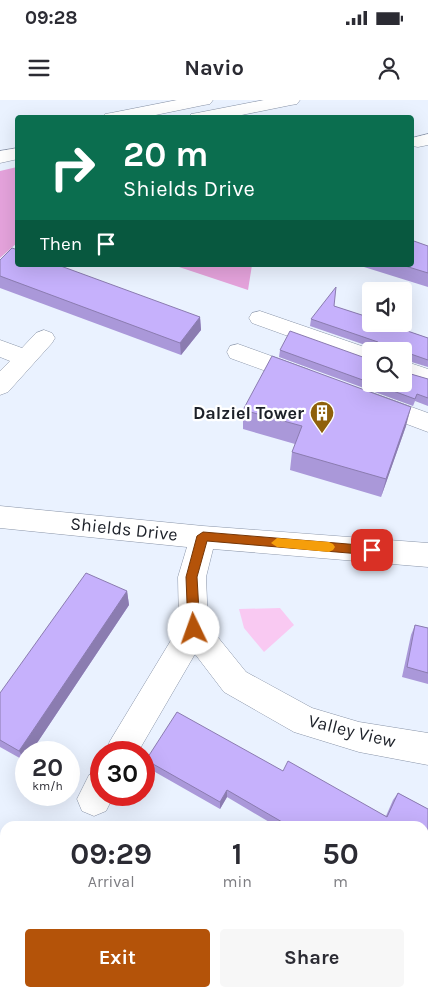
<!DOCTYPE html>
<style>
body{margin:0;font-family:Karla,sans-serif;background:#f7f7f7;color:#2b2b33;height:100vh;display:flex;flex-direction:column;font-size:19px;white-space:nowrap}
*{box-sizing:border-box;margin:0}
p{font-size:16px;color:#7c7c81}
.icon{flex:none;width:28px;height:28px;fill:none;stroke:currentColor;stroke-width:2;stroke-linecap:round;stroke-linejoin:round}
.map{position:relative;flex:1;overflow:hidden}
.drawer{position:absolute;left:0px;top:721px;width:429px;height:176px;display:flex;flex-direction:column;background:#fff;border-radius:15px 15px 0 0;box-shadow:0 5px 20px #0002}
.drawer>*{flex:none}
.banner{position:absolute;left:15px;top:15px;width:399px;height:152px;border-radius:5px;box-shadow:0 5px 20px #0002;background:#0b6e4f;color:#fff;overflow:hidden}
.tools{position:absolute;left:362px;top:182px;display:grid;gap:10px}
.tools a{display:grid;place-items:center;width:50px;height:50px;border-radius:5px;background:#fff;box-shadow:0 5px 20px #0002;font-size:25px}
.speed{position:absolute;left:15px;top:641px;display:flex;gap:10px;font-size:25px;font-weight:700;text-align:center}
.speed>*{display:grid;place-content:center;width:65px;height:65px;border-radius:50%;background:#fff;box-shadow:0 5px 20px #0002;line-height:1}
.speed small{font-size:12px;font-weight:400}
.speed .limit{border:8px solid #d22;background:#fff;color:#111}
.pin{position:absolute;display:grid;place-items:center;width:42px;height:42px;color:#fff;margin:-21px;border-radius:10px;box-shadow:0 2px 8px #0006}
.me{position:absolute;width:55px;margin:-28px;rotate:357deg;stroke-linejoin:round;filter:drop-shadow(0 0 4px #0008)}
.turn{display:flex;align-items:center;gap:18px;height:105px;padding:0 25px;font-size:22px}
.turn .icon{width:65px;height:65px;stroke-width:2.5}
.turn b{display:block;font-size:35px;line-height:42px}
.then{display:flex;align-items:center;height:48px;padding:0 25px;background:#0003;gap:10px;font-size:19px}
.eta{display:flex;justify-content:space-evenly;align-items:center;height:85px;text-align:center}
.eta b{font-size:30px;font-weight:700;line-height:35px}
.action{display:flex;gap:10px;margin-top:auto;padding:10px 25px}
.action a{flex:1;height:58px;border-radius:5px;background:#b45309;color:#fff;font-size:20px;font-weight:700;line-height:58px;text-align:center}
.action a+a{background:#f7f7f7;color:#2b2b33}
.status{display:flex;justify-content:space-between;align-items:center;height:35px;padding:0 25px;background:#fff;direction:ltr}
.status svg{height:14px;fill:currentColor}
header{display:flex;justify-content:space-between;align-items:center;height:65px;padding:0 25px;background:#fff;font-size:22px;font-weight:700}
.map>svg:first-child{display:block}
</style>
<div class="status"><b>09:28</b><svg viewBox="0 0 49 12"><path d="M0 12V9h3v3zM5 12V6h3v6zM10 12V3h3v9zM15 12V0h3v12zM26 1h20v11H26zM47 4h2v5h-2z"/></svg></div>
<header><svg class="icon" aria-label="menu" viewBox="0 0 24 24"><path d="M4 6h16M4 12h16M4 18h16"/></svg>Navio<svg class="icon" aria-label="person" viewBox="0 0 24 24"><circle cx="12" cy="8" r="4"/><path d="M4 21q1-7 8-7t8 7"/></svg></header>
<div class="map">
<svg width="428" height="897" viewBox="0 0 428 897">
<rect width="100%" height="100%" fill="#eaf2ff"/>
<!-- green -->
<g fill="#f9c9f2">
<path d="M 280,508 L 294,525 L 264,552 L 244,528 L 239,509 Z"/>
<path d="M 424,871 L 428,873 L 428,897 L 271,897 L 272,892 L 424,892 Z"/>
</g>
<!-- forest -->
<g fill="#e5a3dc">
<path d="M 17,67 L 17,143 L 0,158 L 0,71 Z"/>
<path d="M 173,165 L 252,165 L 248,190 Z"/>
</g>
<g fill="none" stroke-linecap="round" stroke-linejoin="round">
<defs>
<g id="minor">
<path d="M 428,34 L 428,45 L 418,47 L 412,46 L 412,38 Z"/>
<path d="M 260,211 L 376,251 L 371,251 L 371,266 L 252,223 L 249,218 L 252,213 Z"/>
<path d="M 44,230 L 52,233 L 55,238 L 52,243 L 8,292 L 0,295 L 0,271 L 10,261 L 0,257 L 0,240 L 22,248 L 36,233 Z"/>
<path d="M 238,244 L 310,270 L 314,276 L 310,282 L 302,284 L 230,258 L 227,252 L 230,246 Z"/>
<path d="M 404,261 L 428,269 L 428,286 L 404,278 Z"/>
<path d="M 373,293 L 428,313 L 428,332 L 364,308 L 361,302 L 364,296 Z"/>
<path d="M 0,406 L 203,426 L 428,443 L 428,467 L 213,449 L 206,477 L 208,525 L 246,572 L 312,608 L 359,622 L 428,633 L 428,665 L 359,652 L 294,632 L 224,592 L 195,554 L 138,652 L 105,652 L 110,641 L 179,527 L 178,477 L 187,447 L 0,428 Z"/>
<path d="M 101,671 L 101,695 L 114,695 L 106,711 L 94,716 L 82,711 L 77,699 L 89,675 Z"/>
</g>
<g id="major">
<path d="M 177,0 L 213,0 L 210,4 L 204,5 L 141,18 L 103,18 L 105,14 L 111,13 Z"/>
<path d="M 264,0 L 300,0 L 297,4 L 291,5 L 227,18 L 189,18 L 191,14 L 197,13 Z"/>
<path d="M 18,48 L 18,59 L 0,63 L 0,51 Z"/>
</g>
</defs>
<!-- minor casing -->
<use href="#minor" stroke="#8994a8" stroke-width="1"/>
<!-- major casing -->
<use href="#major" stroke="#8994a8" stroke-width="1"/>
<!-- minor -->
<use href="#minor" fill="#fff" fill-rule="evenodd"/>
<!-- major -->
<use href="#major" fill="#fff" fill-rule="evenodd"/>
</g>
<!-- wall -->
<g fill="#aa98d9">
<path d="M 428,146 L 428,187 L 364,167 L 364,165 L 411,165 Z"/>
<path d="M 0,160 L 200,217 L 201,230 L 181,255 L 0,188 Z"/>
<path d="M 334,206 L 428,238 L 428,267 L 405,260 L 404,272 L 428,279 L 428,306 L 415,301 L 413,306 L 279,257 L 280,250 L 371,260 L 371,284 L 404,284 L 404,251 L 373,251 L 374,248 L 310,226 L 311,219 Z"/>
<path d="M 243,310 L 406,326 L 381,397 L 290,370 L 292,352 L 295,344 L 243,329 Z"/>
<path d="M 127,491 L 129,505 L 25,661 L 0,647 L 0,593 Z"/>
<path d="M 415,525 L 428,528 L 428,584 L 402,577 L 411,535 Z"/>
<path d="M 146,660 L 283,671 L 386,716 L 393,700 L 398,693 L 428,709 L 428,778 L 424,775 L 424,726 L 276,726 L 227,697 L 220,709 L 148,668 Z"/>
</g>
<!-- shaded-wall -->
<g fill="#8b7cb0">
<path d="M 200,217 L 201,230 L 181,255 L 180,243 Z"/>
<path d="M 411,307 L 406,326 L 381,397 L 386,379 Z"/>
<path d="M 127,491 L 129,505 L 31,652 L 26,652 L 26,660 L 25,661 L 19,651 Z"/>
<path d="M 227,690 L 227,697 L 220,709 L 220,702 Z"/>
<path d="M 5,766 L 5,784 L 0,792 L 0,774 Z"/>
</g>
<!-- building -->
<g fill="#c6b1fc" stroke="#8b7cb0">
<path d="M 411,140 L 428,146 L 428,173 L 402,165 L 411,165 Z"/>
<path d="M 12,148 L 18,150 L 18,165 L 58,165 L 200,217 L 180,243 L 0,176 L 0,160 Z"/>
<path d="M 336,187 L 334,206 L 371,218 L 371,224 L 387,224 L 428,238 L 428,260 L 405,252 L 404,272 L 428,279 L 428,298 L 417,294 L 415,299 L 374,284 L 404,284 L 404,251 L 374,251 L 374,246 L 379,245 L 378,242 L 311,219 Z"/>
<path d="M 290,231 L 371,260 L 371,283 L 280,250 Z"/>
<path d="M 272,256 L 411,307 L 386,379 L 292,352 L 302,326 L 243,310 Z"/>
<path d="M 86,473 L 127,491 L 19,651 L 0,640 L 0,593 Z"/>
<path d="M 415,525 L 428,528 L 428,573 L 407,567 Z"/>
<path d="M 177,612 L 283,671 L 288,661 L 387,717 L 398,693 L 428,709 L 428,769 L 424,766 L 424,726 L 350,726 L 345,723 L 344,726 L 289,726 L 227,690 L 220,702 L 146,660 Z"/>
<path d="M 0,758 L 5,761 L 5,766 L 0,774 Z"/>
</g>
<!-- route -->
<path fill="#b45309" stroke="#753606" d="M 203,432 L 372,446 L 376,447 L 377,450 L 376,454 L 372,455 L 207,441 L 197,477 L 200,529 L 198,532 L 194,534 L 190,532 L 188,529 L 186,477 L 197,436 Z"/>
<!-- slow -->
<path fill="#f59e0b" d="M 277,438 L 329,442 L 333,444 L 335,447 L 333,450 L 329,452 L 277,447 L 271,443 Z"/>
<!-- icons -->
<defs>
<symbol id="building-pin" viewBox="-11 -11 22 30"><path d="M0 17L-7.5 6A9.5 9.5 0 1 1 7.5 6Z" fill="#8f600b" stroke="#fff"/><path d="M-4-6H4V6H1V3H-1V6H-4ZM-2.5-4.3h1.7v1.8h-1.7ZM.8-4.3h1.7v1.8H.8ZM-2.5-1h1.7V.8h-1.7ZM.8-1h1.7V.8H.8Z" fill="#fff"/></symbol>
</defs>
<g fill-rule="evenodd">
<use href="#building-pin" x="308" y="299" width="28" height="38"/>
</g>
<g text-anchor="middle" stroke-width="4.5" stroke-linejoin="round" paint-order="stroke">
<!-- poi labels -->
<g font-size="18" font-weight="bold" fill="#1d2129" stroke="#fff" text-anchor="end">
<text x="304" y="319">Dalziel Tower</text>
</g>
<!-- street labels -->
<g font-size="18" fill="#1d2129" stroke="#fff">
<text transform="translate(124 429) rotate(6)" y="6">Shields Drive</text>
<text transform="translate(352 631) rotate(14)" y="6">Valley View</text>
</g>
</g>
</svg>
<div class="tools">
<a><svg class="icon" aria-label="sound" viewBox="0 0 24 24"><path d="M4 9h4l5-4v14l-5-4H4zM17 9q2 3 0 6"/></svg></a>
<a><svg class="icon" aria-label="search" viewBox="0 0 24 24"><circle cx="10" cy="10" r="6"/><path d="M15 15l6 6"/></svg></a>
</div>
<div class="speed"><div>20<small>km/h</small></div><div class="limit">30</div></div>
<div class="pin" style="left:372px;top:450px;background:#d93025"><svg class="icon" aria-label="arrive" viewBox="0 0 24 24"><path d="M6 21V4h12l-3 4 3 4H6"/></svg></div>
<svg class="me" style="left:194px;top:529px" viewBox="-20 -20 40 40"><circle r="19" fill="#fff"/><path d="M0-13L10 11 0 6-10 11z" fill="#b45309"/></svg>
<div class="banner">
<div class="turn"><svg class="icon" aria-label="right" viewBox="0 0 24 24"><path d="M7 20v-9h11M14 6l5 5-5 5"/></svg><div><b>20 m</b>Shields Drive</div></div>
<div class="then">Then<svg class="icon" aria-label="arrive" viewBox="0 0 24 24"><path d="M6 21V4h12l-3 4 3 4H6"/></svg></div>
</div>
<section class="drawer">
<div class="eta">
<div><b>09:29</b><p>Arrival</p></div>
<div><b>1</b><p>min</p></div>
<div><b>50</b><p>m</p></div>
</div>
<div class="action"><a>Exit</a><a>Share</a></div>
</section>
</div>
